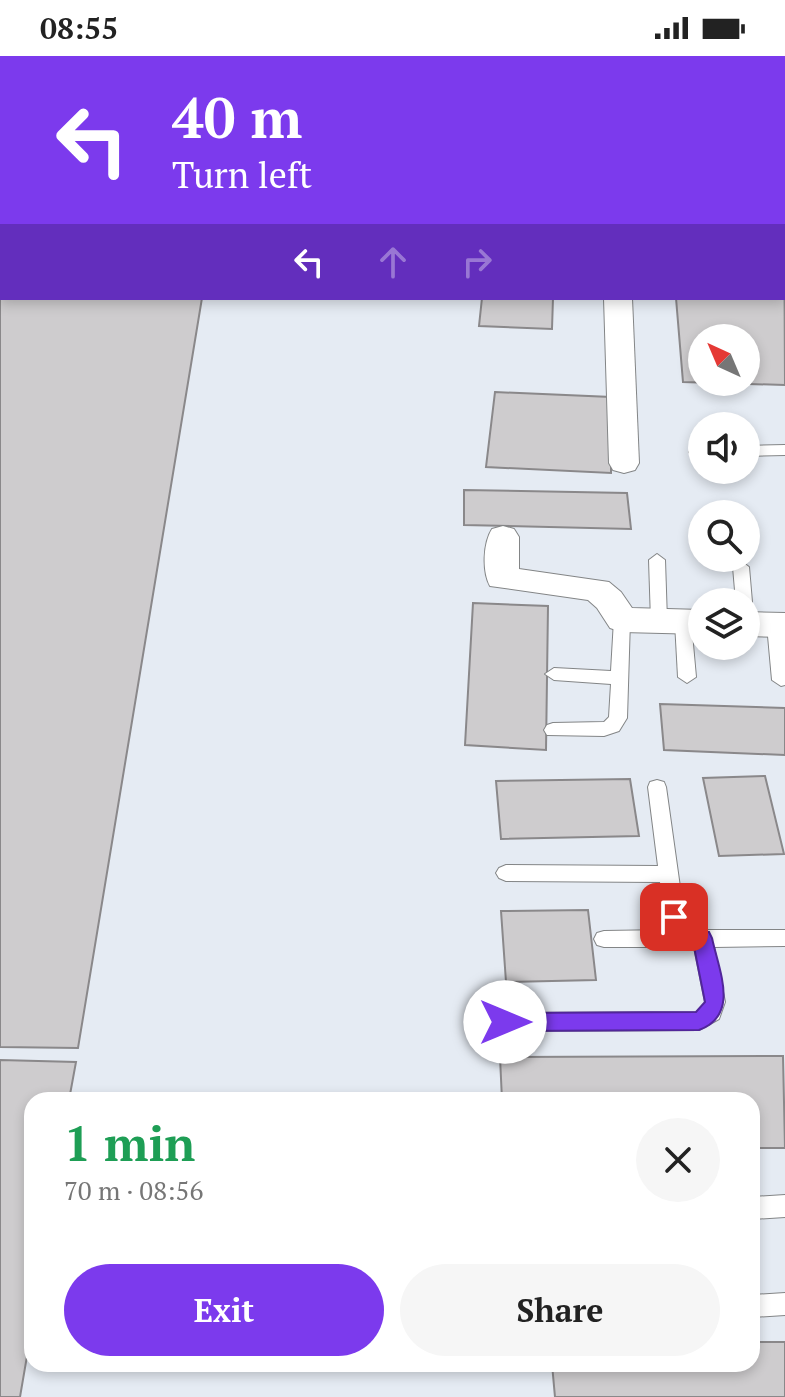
<!DOCTYPE html>
<meta charset="utf-8">
<style>
body{margin:0;font-family:"PT Serif",serif;background:#f6f6f6;color:#222;height:100vh;display:flex;flex-direction:column;font-size:30px;white-space:nowrap}
*{box-sizing:border-box;margin:0}
p{font-size:26px;color:#767676}
.icon{flex:none;width:44px;height:44px;fill:none;stroke:currentColor;stroke-width:2;stroke-linecap:round;stroke-linejoin:round}
.map{position:relative;flex:1;overflow:hidden}
.side{position:absolute;left:24px;top:1036px;width:736px;height:280px;display:flex;flex-direction:column;background:#fff;border-radius:24px;box-shadow:0 4px 12px #0003}
.side>*{flex:none}
.hud{position:absolute;left:0px;top:0px;width:786px;height:244px;box-shadow:0 4px 12px #0003;background:#7c3aed;color:#fff;overflow:hidden}
.needle{width:52px;rotate:316deg}
.controls{position:absolute;left:688px;top:268px;display:grid;gap:16px}
.controls a{display:grid;place-items:center;width:72px;height:72px;border-radius:50%;background:#fff;box-shadow:0 4px 12px #0003;font-size:40px}
.pin{position:absolute;display:grid;place-items:center;width:68px;height:68px;color:#fff;margin:-34px;border-radius:16px;box-shadow:0 4px 12px #0006}
.me{position:absolute;width:88px;margin:-44px;rotate:90deg;stroke-linejoin:round;filter:drop-shadow(0 0 6px #0008)}
.turn{display:flex;align-items:center;gap:28px;height:168px;padding:0 40px;font-size:36px}
.turn .icon{width:104px;height:104px;stroke-width:2.5}
.turn b{display:block;font-size:56px;line-height:68px}
.lanes{display:flex;align-items:center;height:76px;padding:0 40px;background:#0003;justify-content:center;gap:40px;direction:ltr}
.lanes .off{opacity:.35}
.round{display:grid;place-items:center;flex:none;width:84px;height:84px;border-radius:42px;background:#f6f6f6}
.summary{display:flex;align-items:center;justify-content:space-between;height:136px;padding:0 40px}
h1{font-size:48px;font-weight:700;line-height:60px;color:#1e9e55}
.action{display:flex;gap:16px;margin-top:auto;padding:16px 40px}
.action a{flex:1;height:92px;border-radius:48px;background:#7c3aed;color:#fff;font-size:32px;font-weight:700;line-height:92px;text-align:center}
.action a+a{background:#f6f6f6;color:#222}
.status{display:flex;justify-content:space-between;align-items:center;height:56px;padding:0 40px;background:#fff;direction:ltr}
.status svg{height:22px;fill:currentColor}
.map>svg:first-child{display:block}
</style>
<div class="status"><b>08:55</b><svg viewBox="0 0 49 12"><path d="M0 12V9h3v3zM5 12V6h3v6zM10 12V3h3v9zM15 12V0h3v12zM26 1h20v11H26zM47 4h2v5h-2z"/></svg></div>
<div class="map">
<svg width="785" height="1341" viewBox="0 0 785 1341">
<rect width="100%" height="100%" fill="#f5f7f9"/>
<!-- built -->
<path fill="#e5ebf3" fill-rule="evenodd" d="M 0,0 L 152,2 L 2,2 L 2,242 L 784,242 L 785,13 L 785,1341 L 0,1341 ZM 702,282 L 746,282 L 746,326 L 702,326 ZM 702,370 L 746,370 L 746,414 L 702,414 ZM 702,458 L 746,458 L 746,502 L 702,502 ZM 702,546 L 746,546 L 746,590 L 702,590 ZM 32,1044 L 752,1044 L 752,1308 L 32,1308 Z"/>
<!-- building -->
<g fill="#ceccce" stroke="#8a888a" stroke-width="2" fill-rule="evenodd">
<path d="M 784,134 L 785,329 L 683,326 L 676,242 L 784,242 ZM 702,282 L 746,282 L 746,326 L 702,326 Z"/>
<path d="M 0,227 L 2,242 L 202,242 L 78,992 L 0,991 Z"/>
<path d="M 482,242 L 553,242 L 552,273 L 479,270 Z"/>
<path d="M 495,336 L 611,341 L 611,417 L 486,411 Z"/>
<path d="M 464,434 L 627,437 L 631,473 L 464,469 Z"/>
<path d="M 473,547 L 548,550 L 546,694 L 465,689 Z"/>
<path d="M 660,648 L 785,652 L 785,699 L 664,694 Z"/>
<path d="M 765,720 L 784,798 L 719,800 L 703,722 Z"/>
<path d="M 630,723 L 639,780 L 501,783 L 496,725 Z"/>
<path d="M 588,854 L 596,924 L 506,926 L 501,855 Z"/>
<path d="M 783,1000 L 785,1092 L 752,1092 L 752,1044 L 502,1044 L 500,1001 Z"/>
<path d="M 0,1004 L 76,1006 L 69,1044 L 32,1044 L 32,1271 L 20,1341 L 0,1341 Z"/>
<path d="M 752,1286 L 785,1286 L 785,1341 L 555,1341 L 552,1308 L 752,1308 Z"/>
</g>
<g fill="none" stroke-linecap="round" stroke-linejoin="round">
<defs>
<g id="lane">
<path d="M 436,0 L 448,0 L 435,2 Z"/>
<rect x="784" y="75" width="1" height="8"/>
<path d="M 785,389 L 785,399 L 746,400 L 746,390 Z"/>
<path d="M 702,390 L 702,400 L 692,399 L 689,396 L 692,393 Z"/>
<path d="M 657,498 L 665,504 L 667,565 L 659,571 L 651,565 L 649,504 Z"/>
<path d="M 741,505 L 749,511 L 752,546 L 746,551 L 746,546 L 736,546 L 733,511 Z"/>
<path d="M 622,558 L 630,564 L 627,662 L 619,675 L 604,680 L 547,679 L 544,674 L 547,669 L 553,667 L 604,666 L 609,661 L 611,628 L 554,624 L 545,618 L 554,612 L 611,615 L 614,564 Z"/>
<path d="M 683,560 L 691,566 L 696,621 L 687,627 L 678,621 L 675,566 Z"/>
<path d="M 776,563 L 782,565 L 785,574 L 785,629 L 781,630 L 772,624 L 767,569 Z"/>
<path d="M 657,724 L 664,726 L 666,731 L 686,874 L 785,874 L 785,890 L 714,891 L 725,946 L 719,963 L 699,974 L 505,975 L 498,972 L 495,966 L 498,960 L 505,957 L 696,956 L 703,952 L 705,946 L 694,891 L 604,891 L 597,889 L 594,883 L 597,877 L 604,875 L 666,874 L 660,826 L 506,825 L 499,822 L 496,817 L 499,812 L 506,809 L 658,810 L 648,731 L 650,726 Z"/>
<path d="M 785,1139 L 785,1161 L 752,1163 L 752,1141 Z"/>
<path d="M 785,1237 L 785,1259 L 752,1261 L 752,1239 Z"/>
</g>
<g id="street">
<path d="M 134,0 L 162,0 L 164,2 L 136,2 Z"/>
<rect x="784" y="6" width="1" height="14"/>
<path d="M 604,242 L 632,242 L 639,407 L 635,414 L 624,417 L 613,414 L 609,407 Z"/>
<path d="M 503,470 L 514,473 L 519,481 L 519,513 L 609,526 L 621,536 L 632,552 L 702,554 L 702,578 L 622,576 L 610,572 L 597,552 L 588,544 L 490,530 C 482,516 483,487 492,473 Z"/>
<path d="M 746,556 L 785,557 L 785,581 L 746,580 Z"/>
</g>
</defs>
<!-- lane casing -->
<use href="#lane" stroke="#838586" stroke-width="2"/>
<!-- street casing -->
<use href="#street" stroke="#838586" stroke-width="2"/>
<!-- path -->
<g stroke="#adafb1" stroke-width="4" stroke-dasharray="4 3" stroke-linecap="butt">
<path d="M 761,0 L 766,2"/>
<path d="M 659,2 L 680,2"/>
</g>
<!-- lane -->
<use href="#lane" fill="#fff" fill-rule="evenodd"/>
<!-- street -->
<use href="#street" fill="#fff" fill-rule="evenodd"/>
</g>
<!-- route -->
<path fill="#7c3aed" stroke="#51269a" stroke-width="2" d="M 674,853 L 681,855 L 686,874 L 709,876 L 712,882 C 719,915 740,959 699,974 L 505,975 L 497,973 L 494,966 L 497,960 L 505,957 L 696,956 L 705,946 L 694,891 L 670,889 C 665,879 662,865 667,855 Z"/>
</svg>
<div class="controls">
<a><svg class="needle" viewBox="-14 -14 28 28"><path d="M0-13l5 13h-10z" fill="#e53935"/><path d="M0 13l5-13h-10z" fill="#767676"/></svg></a>
<a><svg class="icon" aria-label="sound" viewBox="0 0 24 24"><path d="M4 9h4l5-4v14l-5-4H4zM17 9q2 3 0 6"/></svg></a>
<a><svg class="icon" aria-label="search" viewBox="0 0 24 24"><circle cx="10" cy="10" r="6"/><path d="M15 15l6 6"/></svg></a>
<a><svg class="icon" aria-label="layers" viewBox="0 0 24 24"><path d="M12 4l9 5-9 5-9-5zM3 14l9 5 9-5"/></svg></a>
</div>
<div class="pin" style="left:674px;top:861px;background:#d93025"><svg class="icon" aria-label="arrive" viewBox="0 0 24 24"><path d="M6 21V4h12l-3 4 3 4H6"/></svg></div>
<svg class="me" style="left:505px;top:966px" viewBox="-20 -20 40 40"><circle r="19" fill="#fff"/><path d="M0-13L10 11 0 6-10 11z" fill="#7c3aed"/></svg>
<div class="hud">
<div class="turn"><svg class="icon" aria-label="left" viewBox="0 0 24 24"><path d="M17 20v-9H6M10 6l-5 5 5 5"/></svg><div><b>40 m</b>Turn left</div></div>
<div class="lanes"><svg class="icon" aria-label="left" viewBox="0 0 24 24"><path d="M17 20v-9H6M10 6l-5 5 5 5"/></svg><svg class="icon off" aria-label="ahead" viewBox="0 0 24 24"><path d="M12 20V5M6 11l6-6 6 6"/></svg><svg class="icon off" aria-label="right" viewBox="0 0 24 24"><path d="M7 20v-9h11M14 6l5 5-5 5"/></svg></div>
</div>
<section class="side">
<div class="summary"><div><h1>1 min</h1><p>70 m · 08:56</p></div><a class="round"><svg class="icon" aria-label="close" viewBox="0 0 24 24"><path d="M6 6l12 12M18 6L6 18"/></svg></a></div>
<div class="action"><a>Exit</a><a>Share</a></div>
</section>
</div>
